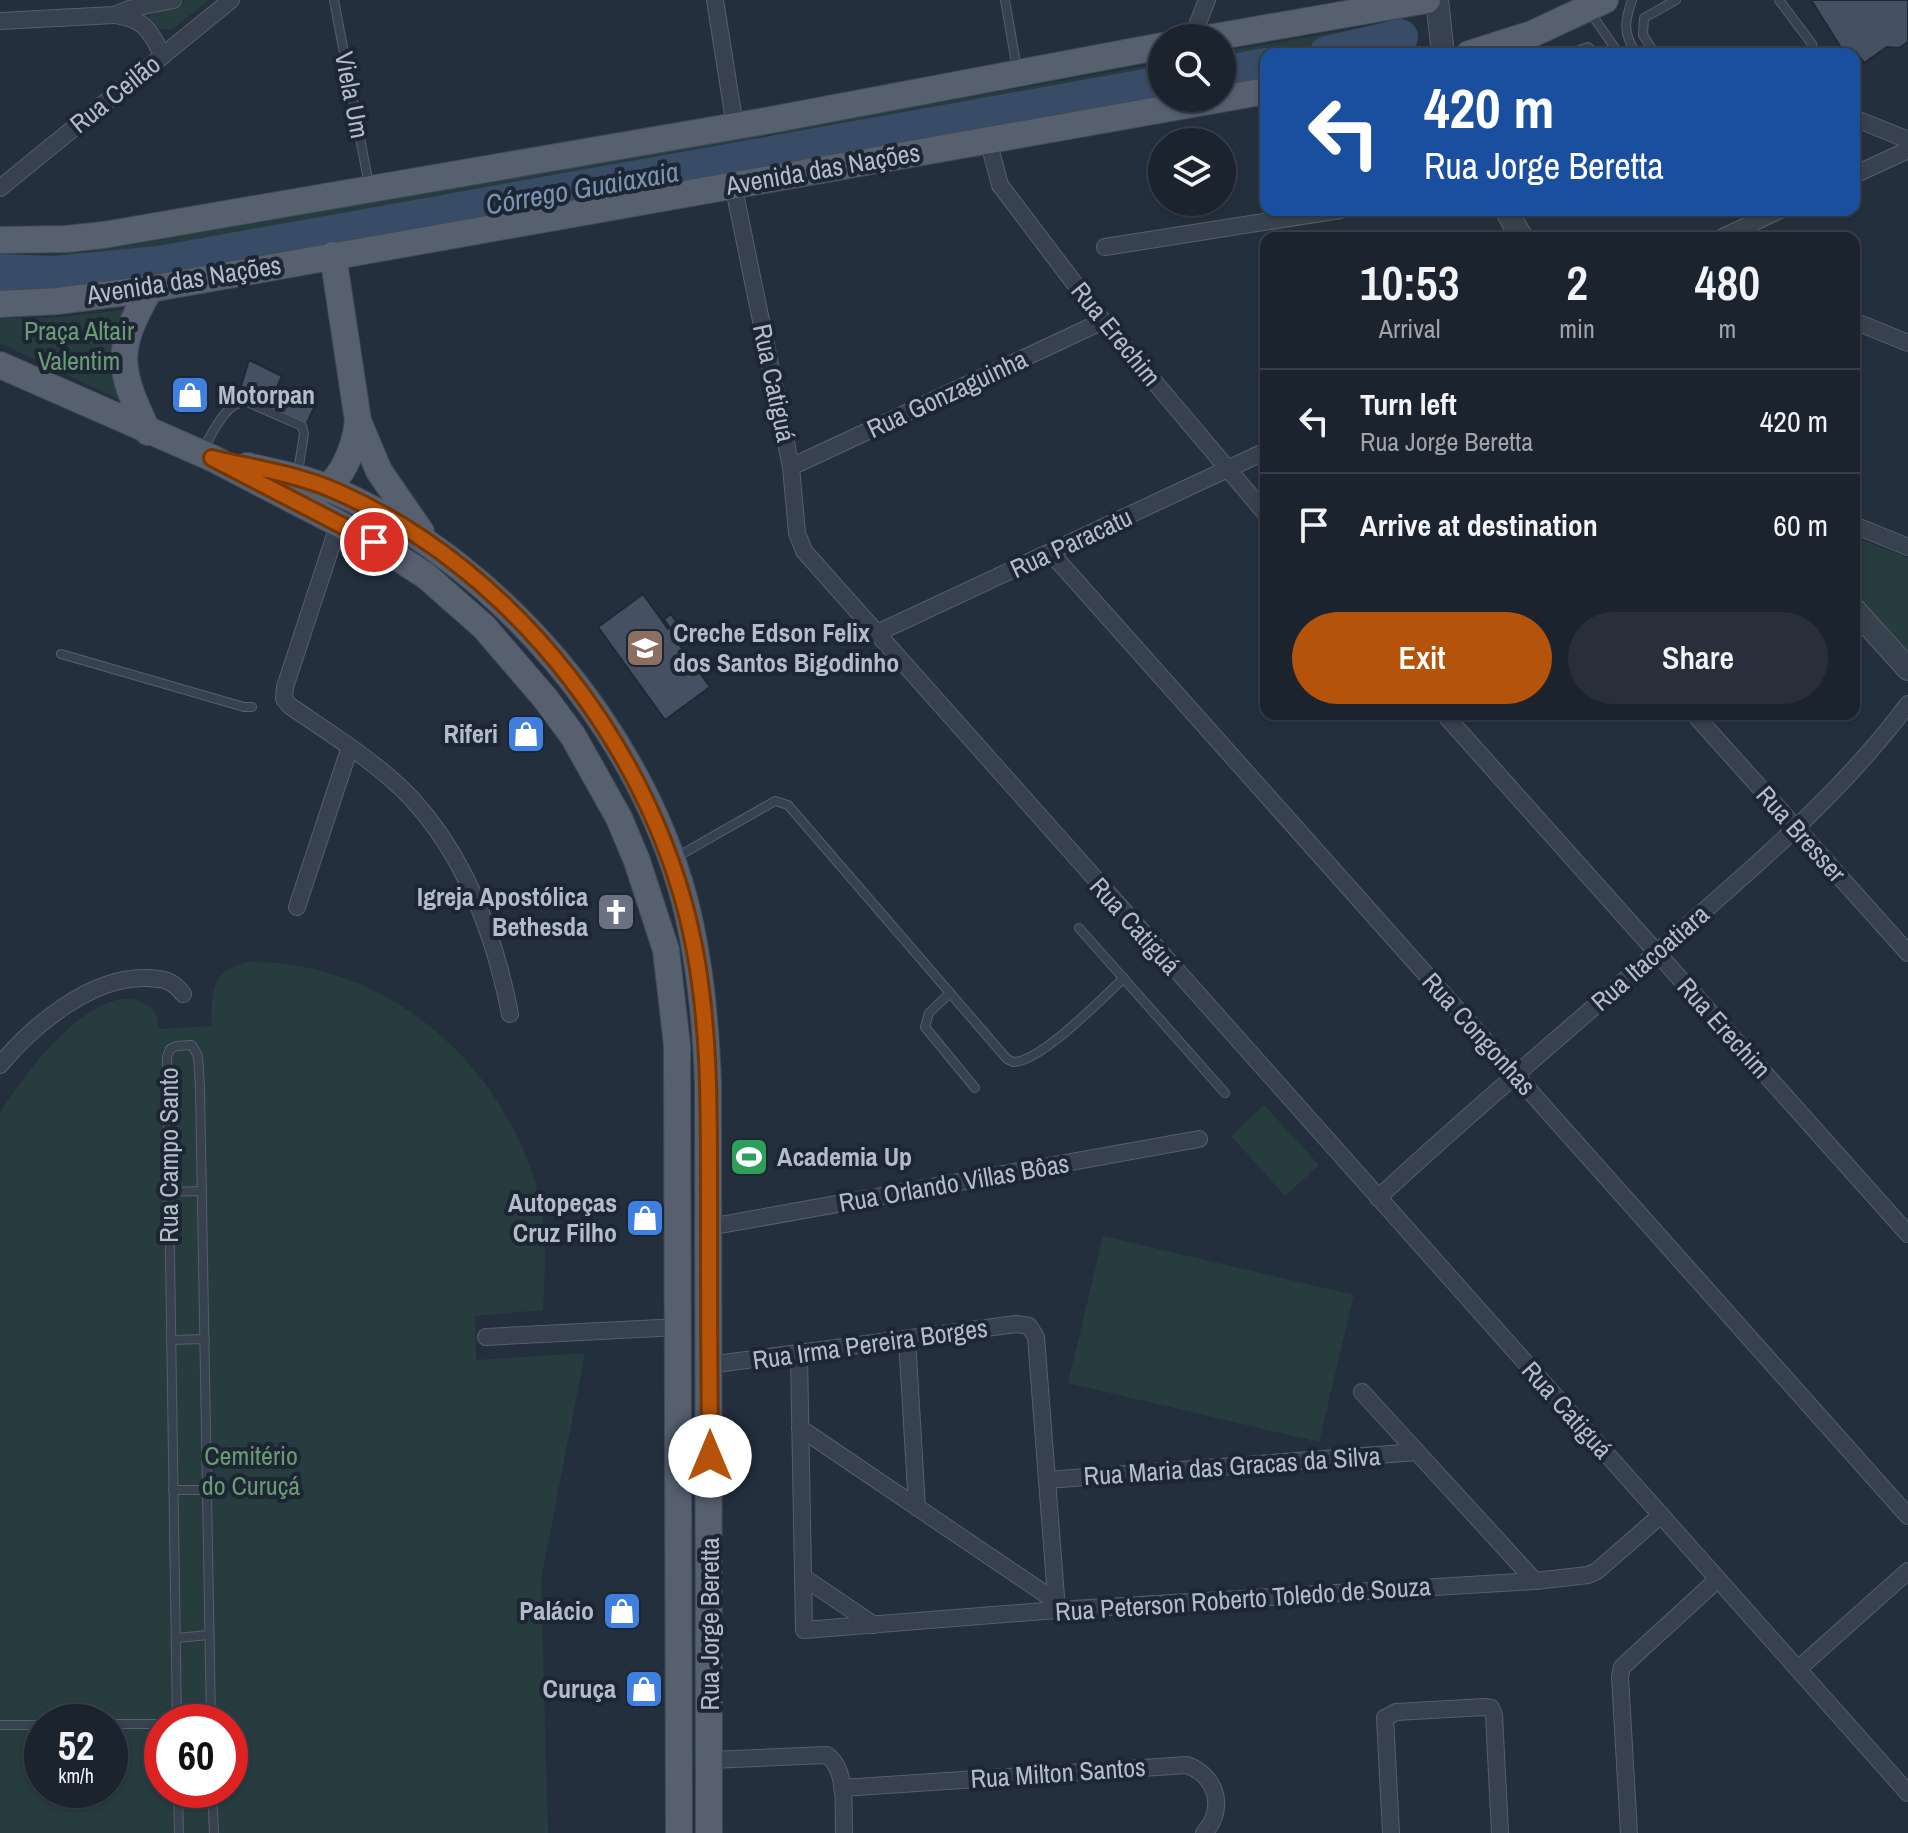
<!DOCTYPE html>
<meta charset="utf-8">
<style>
body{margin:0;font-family:"Archivo Narrow",sans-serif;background:#282f3a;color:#f1f3f6;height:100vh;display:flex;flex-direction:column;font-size:30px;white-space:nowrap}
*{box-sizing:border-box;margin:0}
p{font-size:26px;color:#a0a4aa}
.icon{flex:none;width:44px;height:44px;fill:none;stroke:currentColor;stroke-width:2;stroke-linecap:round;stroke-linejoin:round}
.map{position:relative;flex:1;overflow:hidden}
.sheet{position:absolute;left:1260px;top:232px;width:600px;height:488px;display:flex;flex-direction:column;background:#1b232e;border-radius:16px;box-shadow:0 2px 6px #0004,0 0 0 2px #39404a}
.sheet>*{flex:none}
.banner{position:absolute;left:1260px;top:48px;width:600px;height:168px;border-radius:16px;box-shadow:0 2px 6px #0004,0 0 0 2px #39404a;background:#1a4fa0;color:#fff;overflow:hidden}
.controls{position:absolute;left:1148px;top:24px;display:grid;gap:16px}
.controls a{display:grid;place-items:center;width:88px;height:88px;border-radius:50%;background:#1b232e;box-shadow:0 2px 6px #0004,0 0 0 2px #39404a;font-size:40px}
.speed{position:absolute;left:24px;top:1704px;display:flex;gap:16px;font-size:40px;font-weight:700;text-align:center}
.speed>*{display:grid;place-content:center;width:104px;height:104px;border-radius:50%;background:#1b232e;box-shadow:0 2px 6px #0004,0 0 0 2px #39404a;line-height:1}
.speed small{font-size:20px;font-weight:400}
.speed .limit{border:12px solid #d22;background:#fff;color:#111}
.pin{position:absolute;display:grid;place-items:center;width:68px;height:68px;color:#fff;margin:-34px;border:4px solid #fff;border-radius:50%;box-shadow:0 2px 8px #0007}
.me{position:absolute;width:88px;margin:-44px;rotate:0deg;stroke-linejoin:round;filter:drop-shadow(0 0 6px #0008)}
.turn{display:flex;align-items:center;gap:28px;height:168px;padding:0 32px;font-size:36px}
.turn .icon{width:104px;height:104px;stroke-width:2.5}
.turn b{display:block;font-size:56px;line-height:68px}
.eta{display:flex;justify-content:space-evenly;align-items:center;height:136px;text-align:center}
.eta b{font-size:48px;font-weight:600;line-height:56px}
.button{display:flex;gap:16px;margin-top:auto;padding:16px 32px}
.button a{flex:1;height:92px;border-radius:48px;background:#b45309;color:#fff;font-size:32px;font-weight:600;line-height:92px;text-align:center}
.button a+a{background:#282f3a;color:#f1f3f6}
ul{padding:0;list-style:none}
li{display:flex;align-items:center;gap:24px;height:104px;padding:0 32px;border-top:2px solid #39404a}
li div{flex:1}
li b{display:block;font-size:30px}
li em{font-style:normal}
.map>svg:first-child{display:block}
</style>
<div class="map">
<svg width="1908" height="1833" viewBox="0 0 1908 1833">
<rect width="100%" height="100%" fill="#242f3e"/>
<!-- green -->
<g fill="#263c3f" fill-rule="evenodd">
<path d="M 185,0 L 209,0 L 173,29 L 159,29 L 148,18 L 150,15 L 177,6 Z"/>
<path d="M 1393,22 L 1395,29 C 1352,41 1311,54 1266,54 L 1266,58 L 1222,66 L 1222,52 Z"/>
<path d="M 1162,63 L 1162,77 L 774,147 L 771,132 Z"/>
<path d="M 762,134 L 765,148 L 158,257 L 54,266 L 0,265 L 0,255 L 36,256 L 108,249 Z"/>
<path d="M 123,310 C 108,351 110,362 124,402 L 0,343 L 0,318 L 49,318 Z"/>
<path d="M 1854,537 L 1908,558 L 1908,651 L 1854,591 Z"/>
<path d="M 249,962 C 385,960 502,1062 537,1189 C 548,1229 545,1270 543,1310 L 475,1316 L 476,1360 L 585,1353 L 541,1580 L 548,1833 L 0,1833 L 0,1113 C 21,1077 91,984 139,1001 C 155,1007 157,1013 159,1029 L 211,1026 C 213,994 209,969 249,962 ZM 42,1722 L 110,1722 L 110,1790 L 42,1790 ZM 162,1722 L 230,1722 L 230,1790 L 162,1790 Z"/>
<path d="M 1264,1105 L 1319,1165 L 1285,1196 L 1231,1136 Z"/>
<path d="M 1103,1236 L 1354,1295 L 1319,1442 L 1068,1383 Z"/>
</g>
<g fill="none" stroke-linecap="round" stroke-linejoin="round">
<!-- river -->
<g stroke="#394c67" stroke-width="36">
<path d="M 1327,54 L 1400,37"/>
<path d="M 1222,74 L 1266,66"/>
<path d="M 0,272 L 54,274 L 159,264 L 1162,84"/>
</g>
</g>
<!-- building -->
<g fill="#455162" stroke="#1f2835" stroke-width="2">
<path d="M 1811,0 L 1908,0 L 1908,42 L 1899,48 L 1887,47 L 1864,63 L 1857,53 L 1854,55 L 1845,54 Z"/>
<path d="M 249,360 L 282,376 L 277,387 L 315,406 L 306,425 L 239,392 Z"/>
<path d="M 643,594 L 668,629 L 670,628 L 664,619 L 671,614 L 687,637 L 680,642 L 673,631 L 671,633 L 710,687 L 665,720 L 598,627 Z"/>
</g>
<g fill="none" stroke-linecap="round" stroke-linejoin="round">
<defs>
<g id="service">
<path d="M 334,0 L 369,185"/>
<path d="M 1005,0 L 1017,69"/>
<path d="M 1632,0 C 1624,23 1623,34 1637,54"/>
<path d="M 1779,0 L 1812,44 L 1814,54"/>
<path d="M 1590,12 L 1619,54"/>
<path d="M 1569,54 L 1588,47 L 1596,54"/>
<path d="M 1655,54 L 1643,35 L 1644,18 L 1676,0"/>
<path d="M 202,451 C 212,435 224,404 245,401 L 302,426 L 304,434 L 298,472"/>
<path d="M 61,654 L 244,707 L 252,707"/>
<path d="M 675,858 L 775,801 L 788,805 L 1007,1059 L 1013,1062 C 1041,1062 1101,999 1124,978"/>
<path d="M 1079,928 L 1225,1093"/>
<path d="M 950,993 L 929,1013 L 925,1027 L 975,1088"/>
<path d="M 168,1192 L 202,1191"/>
<path d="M 171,1340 L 205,1339"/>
<path d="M 173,1490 L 208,1490"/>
<path d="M 176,1638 L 209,1635"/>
<path d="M 177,1722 L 167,1057 L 170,1049 L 176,1046 L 191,1045 L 193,1047 L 198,1056 L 200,1088 L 211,1722"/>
<path d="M 110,1724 L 162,1724"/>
<path d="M 0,1725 L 42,1725"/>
<path d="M 178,1790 L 179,1833"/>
<path d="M 212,1790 L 214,1833"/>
</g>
<g id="minor">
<path d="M 715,0 L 735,126"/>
<path d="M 116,15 C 146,20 149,30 163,56"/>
<path d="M 0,21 L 114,15 L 129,9 L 173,0"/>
<path d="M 1192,38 L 1207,0"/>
<path d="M 1854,118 L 1908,140"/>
<path d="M 988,140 L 1000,185 L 1103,321 L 1266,514"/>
<path d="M 1854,175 L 1908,150"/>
<path d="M 733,184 L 791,467 L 797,533 L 804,551 L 1908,1793"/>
<path d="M 0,188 L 231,0"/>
<path d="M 1721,238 L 1780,210"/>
<path d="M 1105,247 L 1340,210"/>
<path d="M 1854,321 L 1908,343"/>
<path d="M 791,467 L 1103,321"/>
<path d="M 339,523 L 285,687 L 284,699 L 290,706 C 332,735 377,762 412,799 C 466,858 495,937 510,1014"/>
<path d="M 1854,525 L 1908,547"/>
<path d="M 1051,553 L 1908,1516"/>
<path d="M 875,634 L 1266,451"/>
<path d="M 1444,714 L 1908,1234"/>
<path d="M 1694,714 L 1908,953"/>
<path d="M 297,907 L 350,747"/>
<path d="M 0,1065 C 33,1025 91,977 145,978 C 163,979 172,979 183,994"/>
<path d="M 1378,1198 C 1484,1099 1596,1007 1705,910 C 1778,846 1850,782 1908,704"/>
<path d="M 709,1227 L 1199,1139"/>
<path d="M 486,1337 L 679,1327"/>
<path d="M 907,1339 L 917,1507"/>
<path d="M 799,1355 L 804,1630 L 1057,1610 L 1535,1581 L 1588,1575 L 1597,1571 L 1661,1515"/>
<path d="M 709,1365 L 1016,1324 L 1029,1326 L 1036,1337 L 1057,1610"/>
<path d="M 1362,1392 L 1535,1581"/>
<path d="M 800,1428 L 1057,1602"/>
<path d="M 1047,1480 L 1417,1452"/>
<path d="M 803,1577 L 874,1625"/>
<path d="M 1798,1669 L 1908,1571"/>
<path d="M 710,1760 L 827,1755 C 848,1770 843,1810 844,1833"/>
<path d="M 842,1788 L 1187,1765 C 1217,1776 1226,1809 1204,1833"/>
<path d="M 1391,1833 L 1385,1718 L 1396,1712 L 1484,1707 L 1491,1708 L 1494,1715 L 1500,1833"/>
<path d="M 1629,1833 L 1620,1677 L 1622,1667 L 1718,1579"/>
</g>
<g id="tertiary">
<path d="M 1437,0 L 1443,54"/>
<path d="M 1506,210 L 1522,238"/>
<path d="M 1854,609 L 1908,669"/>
</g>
<g id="primary">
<path d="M 1209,38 L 1427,0"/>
<path d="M 1469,54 L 1532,34 L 1605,0"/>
<path d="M 0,240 L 66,239 L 104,235 L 765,121 L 1162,46"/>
<path d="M 333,255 L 358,421 L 379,471 L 421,532"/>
<path d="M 0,304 L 58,301 L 150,289 L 1266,91"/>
<path d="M 0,365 L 212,458 L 374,542 L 426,576 L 484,627 L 545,698 L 573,736 L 619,818 L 637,861 L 666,950 L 677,1045 L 679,1833"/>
<path d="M 148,432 C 118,368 114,351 150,289"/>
<path d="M 247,466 C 279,473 310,479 340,493 C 500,566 638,728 684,898 C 700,959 706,1022 708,1085 L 709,1833"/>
<path d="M 313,495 C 341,486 355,448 358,421"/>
</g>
</defs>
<!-- service casing -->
<use href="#service" stroke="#565f6c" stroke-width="10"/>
<!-- minor casing -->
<use href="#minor" stroke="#565f6c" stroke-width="18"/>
<!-- tertiary casing -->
<use href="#tertiary" stroke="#565f6c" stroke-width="24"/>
<!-- primary casing -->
<use href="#primary" stroke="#414a57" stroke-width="28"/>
<!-- service -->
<use href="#service" stroke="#38414e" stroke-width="8"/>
<!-- minor -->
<use href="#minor" stroke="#38414e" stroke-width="16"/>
<!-- tertiary -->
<use href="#tertiary" stroke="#38414e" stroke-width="22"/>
<!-- primary -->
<use href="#primary" stroke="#56606e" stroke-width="26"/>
</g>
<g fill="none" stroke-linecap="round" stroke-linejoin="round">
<defs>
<path id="route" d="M 374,542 L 212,458 C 254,468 298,474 338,492 C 517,571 657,755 694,946 C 710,1028 709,1111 709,1194 C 709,1281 709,1369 710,1456"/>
</defs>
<!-- route casing -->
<use href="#route" stroke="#753606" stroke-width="20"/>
<!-- route -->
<use href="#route" stroke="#b45309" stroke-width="14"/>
</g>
<!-- icons -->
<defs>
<symbol id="shop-square" viewBox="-11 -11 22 22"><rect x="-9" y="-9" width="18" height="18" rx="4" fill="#3f7fe0" stroke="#1d2633"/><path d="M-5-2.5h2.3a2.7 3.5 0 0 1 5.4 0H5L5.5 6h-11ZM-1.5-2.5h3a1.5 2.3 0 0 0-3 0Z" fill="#fff"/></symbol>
<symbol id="school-square" viewBox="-11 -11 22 22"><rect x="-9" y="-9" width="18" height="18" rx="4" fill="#8d6e63" stroke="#1d2633"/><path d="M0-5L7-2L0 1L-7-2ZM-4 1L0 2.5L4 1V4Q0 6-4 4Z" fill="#fff"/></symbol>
<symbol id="church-square" viewBox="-11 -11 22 22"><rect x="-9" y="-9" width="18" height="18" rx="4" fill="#6b7280" stroke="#1d2633"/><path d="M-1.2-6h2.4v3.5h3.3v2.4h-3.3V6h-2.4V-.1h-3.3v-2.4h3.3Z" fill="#fff"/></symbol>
<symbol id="stadium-square" viewBox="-11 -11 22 22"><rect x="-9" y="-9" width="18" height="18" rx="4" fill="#2e9e5b" stroke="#1d2633"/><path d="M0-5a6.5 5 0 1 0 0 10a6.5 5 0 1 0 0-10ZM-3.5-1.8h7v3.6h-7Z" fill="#fff"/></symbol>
</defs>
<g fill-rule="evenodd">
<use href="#shop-square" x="168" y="373" width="44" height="44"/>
<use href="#school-square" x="623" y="626" width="44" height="44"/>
<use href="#shop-square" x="504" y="712" width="44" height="44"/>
<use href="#church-square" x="594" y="890" width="44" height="44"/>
<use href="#stadium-square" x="727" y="1135" width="44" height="44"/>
<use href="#shop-square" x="623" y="1196" width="44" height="44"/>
<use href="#shop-square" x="600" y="1589" width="44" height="44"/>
<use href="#shop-square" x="622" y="1667" width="44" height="44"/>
</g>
<g text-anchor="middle" stroke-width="8" stroke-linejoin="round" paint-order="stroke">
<!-- street labels -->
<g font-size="26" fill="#b4bcc9" stroke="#1d2633">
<text transform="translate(115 94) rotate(-39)" y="9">Rua Ceilão</text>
<text transform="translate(352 95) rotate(79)" y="9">Viela Um</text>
<text transform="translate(823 169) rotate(-10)" y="9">Avenida das Nações</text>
<text transform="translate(184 280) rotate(-9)" y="9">Avenida das Nações</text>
<text transform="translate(1116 334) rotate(51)" y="9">Rua Erechim</text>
<text transform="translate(774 383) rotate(78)" y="9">Rua Catiguá</text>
<text transform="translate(947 394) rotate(-25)" y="9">Rua Gonzaguinha</text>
<text transform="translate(1071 543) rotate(-25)" y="9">Rua Paracatu</text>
<text transform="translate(1801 834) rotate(48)" y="9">Rua Bresser</text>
<text transform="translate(1135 926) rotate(48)" y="9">Rua Catiguá</text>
<text transform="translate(1650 958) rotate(-41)" y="9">Rua Itacoatiara</text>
<text transform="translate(1724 1028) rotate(48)" y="9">Rua Erechim</text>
<text transform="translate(1479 1034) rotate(48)" y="9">Rua Congonhas</text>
<text transform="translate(169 1155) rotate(-90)" y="9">Rua Campo Santo</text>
<text transform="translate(954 1183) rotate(-10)" y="9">Rua Orlando Villas Bôas</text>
<text transform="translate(870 1344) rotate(-8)" y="9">Rua Irma Pereira Borges</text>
<text transform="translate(1567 1410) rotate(48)" y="9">Rua Catiguá</text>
<text transform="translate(1232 1466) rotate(-4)" y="9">Rua Maria das Gracas da Silva</text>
<text transform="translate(1243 1599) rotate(-4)" y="9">Rua Peterson Roberto Toledo de Souza</text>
<text transform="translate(710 1624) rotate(-90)" y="9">Rua Jorge Beretta</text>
<text transform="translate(1058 1773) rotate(-4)" y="9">Rua Milton Santos</text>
</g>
<!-- park labels -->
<g font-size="26" fill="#6b9a76" stroke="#1d2633">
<text x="79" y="340">Praça Altair<tspan x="79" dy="30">Valentim</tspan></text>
<text x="251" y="1465">Cemitério<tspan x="251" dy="30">do Curuçá</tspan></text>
</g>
<!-- poi labels -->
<g font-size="26" font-weight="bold" fill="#b4bcc9" stroke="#1d2633" text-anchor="end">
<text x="218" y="404" text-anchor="start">Motorpan</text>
<text x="673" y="642" text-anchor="start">Creche Edson Felix<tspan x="673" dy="30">dos Santos Bigodinho</tspan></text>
<text x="498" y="743">Riferi</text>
<text x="588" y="906">Igreja Apostólica<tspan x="588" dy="30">Bethesda</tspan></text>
<text x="777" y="1166" text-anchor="start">Academia Up</text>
<text x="617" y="1212">Autopeças<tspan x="617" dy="30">Cruz Filho</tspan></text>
<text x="594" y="1620">Palácio</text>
<text x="616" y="1698">Curuça</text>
</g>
<!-- water labels -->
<g font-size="28" font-style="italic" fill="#7c92b1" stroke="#1d2633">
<text transform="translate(582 188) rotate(-10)" y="10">Córrego Guaiaxaia</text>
</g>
</g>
</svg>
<div class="controls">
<a><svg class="icon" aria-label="search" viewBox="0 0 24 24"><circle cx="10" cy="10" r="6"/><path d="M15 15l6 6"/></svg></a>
<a><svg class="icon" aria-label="layers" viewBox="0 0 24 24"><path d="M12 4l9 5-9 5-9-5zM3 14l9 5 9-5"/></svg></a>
</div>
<div class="speed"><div>52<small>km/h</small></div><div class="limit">60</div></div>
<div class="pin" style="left:374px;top:542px;background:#d93025"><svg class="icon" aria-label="arrive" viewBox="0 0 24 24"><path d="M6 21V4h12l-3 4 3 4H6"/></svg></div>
<svg class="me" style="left:710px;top:1456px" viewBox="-20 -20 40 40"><circle r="19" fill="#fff"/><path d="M0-13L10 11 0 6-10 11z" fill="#b45309"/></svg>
<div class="banner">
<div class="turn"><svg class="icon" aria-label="left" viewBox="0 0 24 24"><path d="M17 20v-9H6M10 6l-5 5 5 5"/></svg><div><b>420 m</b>Rua Jorge Beretta</div></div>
</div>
<section class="sheet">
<div class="eta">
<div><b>10:53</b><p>Arrival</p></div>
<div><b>2</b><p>min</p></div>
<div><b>480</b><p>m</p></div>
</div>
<ul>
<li><svg class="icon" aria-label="left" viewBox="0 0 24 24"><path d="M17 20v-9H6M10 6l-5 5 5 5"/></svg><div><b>Turn left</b><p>Rua Jorge Beretta</p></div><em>420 m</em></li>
<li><svg class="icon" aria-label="arrive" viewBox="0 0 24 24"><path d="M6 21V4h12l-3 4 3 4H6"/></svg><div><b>Arrive at destination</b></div><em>60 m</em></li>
</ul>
<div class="button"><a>Exit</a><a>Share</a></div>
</section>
</div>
